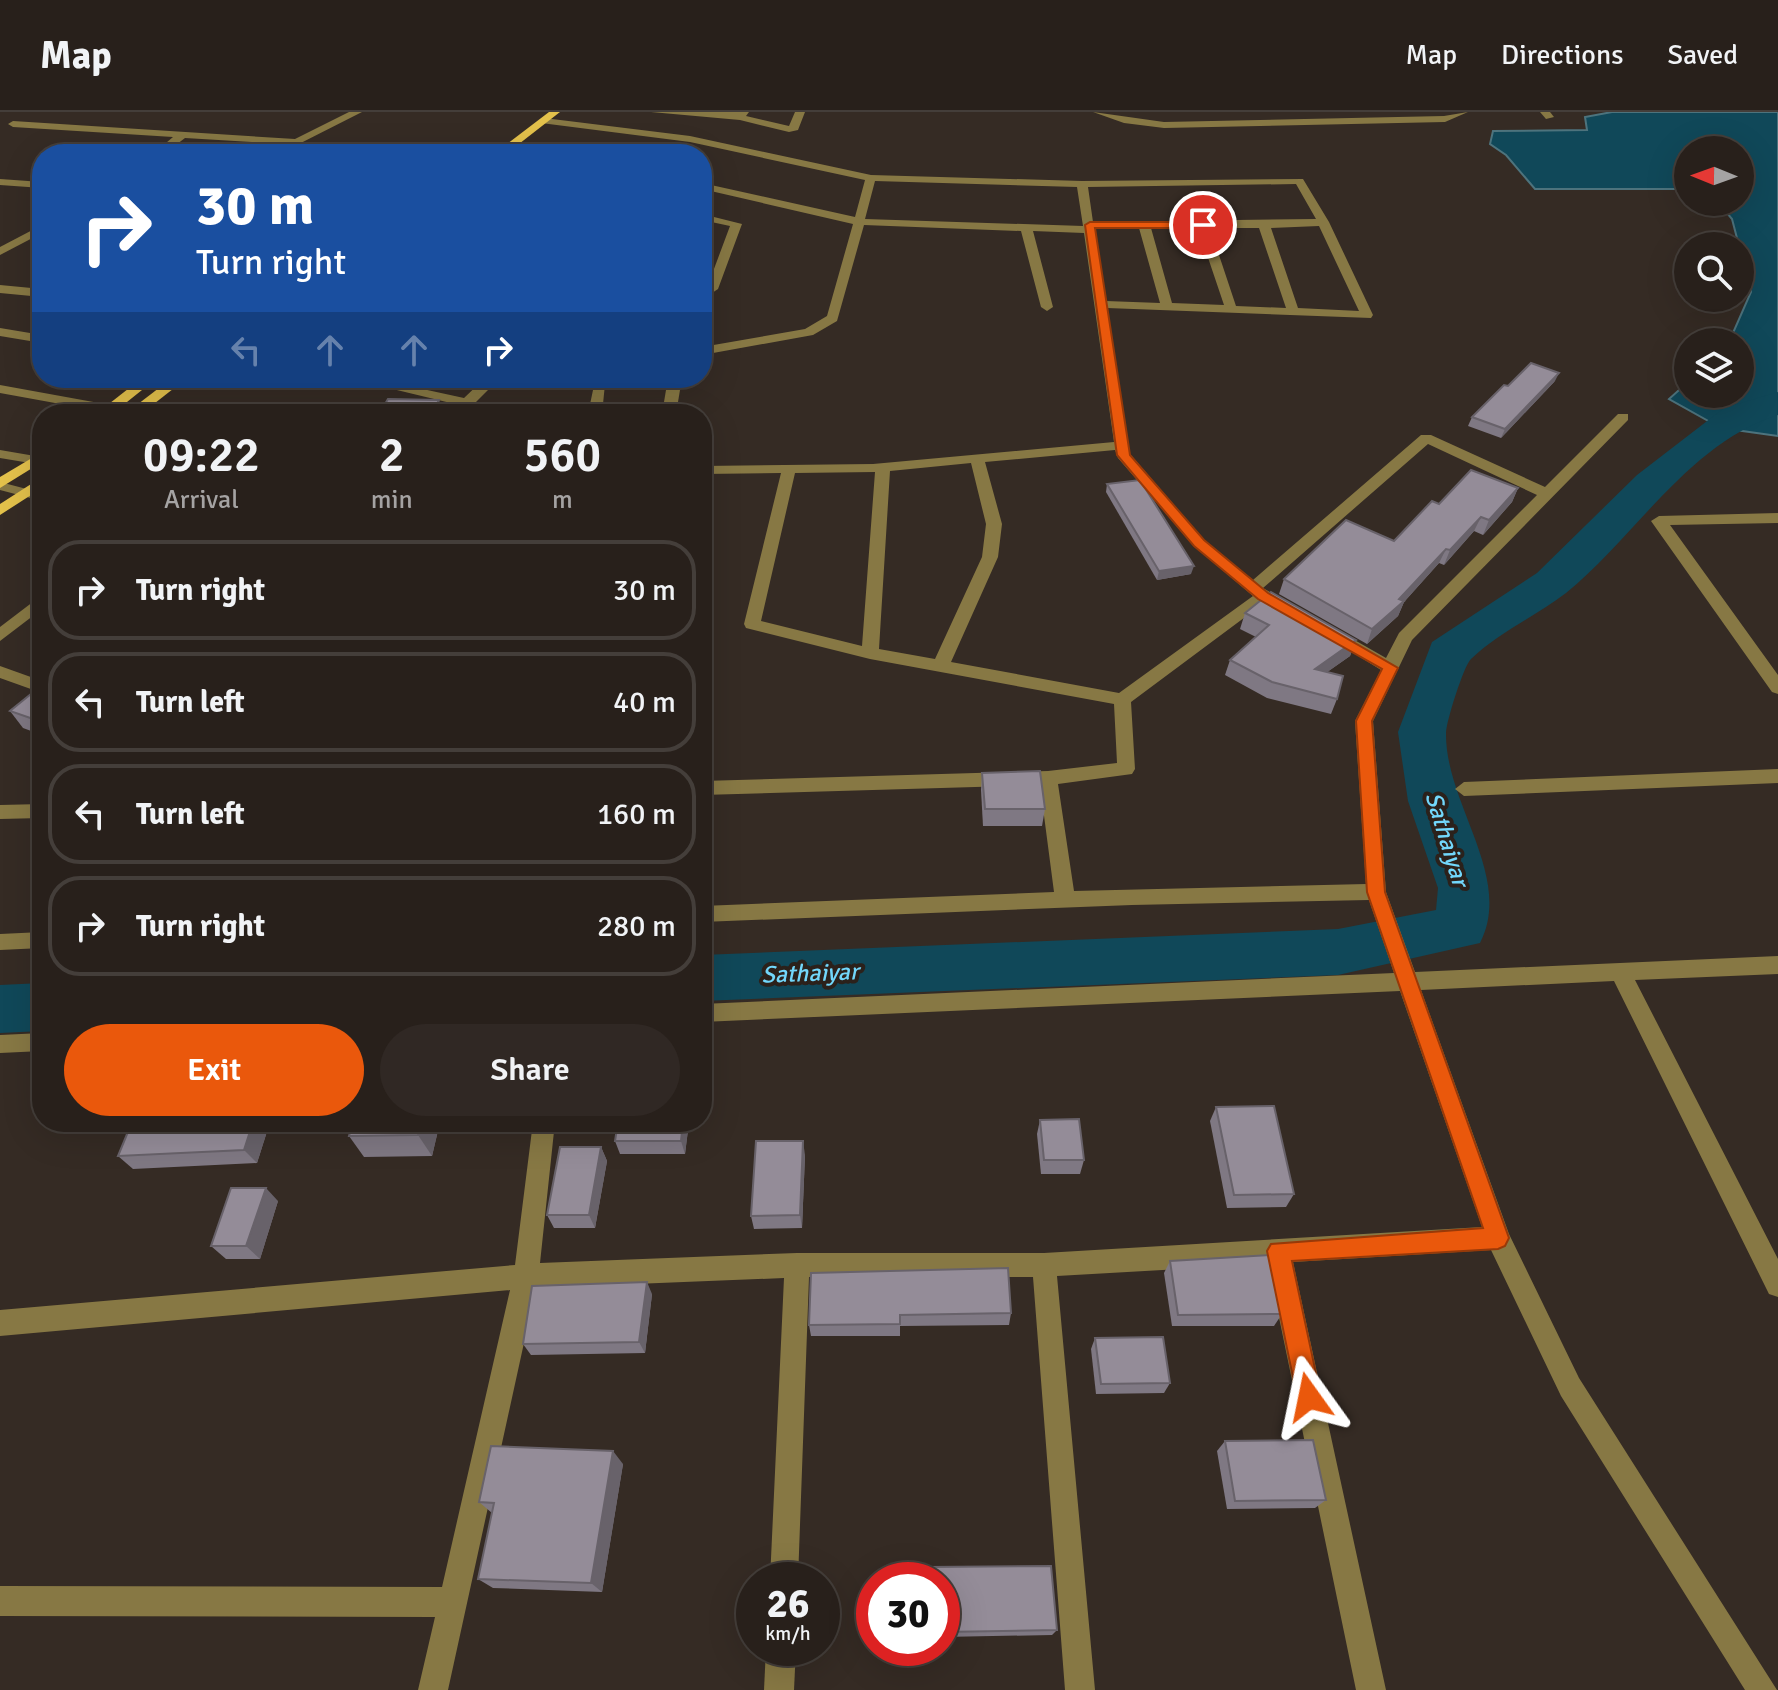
<!DOCTYPE html>
<style>
body{margin:0;font-family:Signika,sans-serif;background:#302824;color:#f1f3f6;height:100vh;display:flex;flex-direction:column;font-size:30px;white-space:nowrap}
*{box-sizing:border-box;margin:0}
p{font-size:26px;color:#a5a3a3}
.icon{flex:none;width:44px;height:44px;fill:none;stroke:currentColor;stroke-width:2;stroke-linecap:round;stroke-linejoin:round}
.map{position:relative;flex:1;overflow:hidden}
.drawer{position:absolute;left:32px;top:292px;width:680px;height:728px;display:flex;flex-direction:column;background:#28201b;border-radius:32px;box-shadow:0 8px 32px #0002,0 0 0 2px #443e3a}
.drawer>*{flex:none}
.banner{position:absolute;left:32px;top:32px;width:680px;height:244px;border-radius:32px;box-shadow:0 8px 32px #0002,0 0 0 2px #443e3a;background:#1a4fa0;color:#fff;overflow:hidden}
.needle{width:52px;rotate:271deg}
.controls{position:absolute;left:1674px;top:24px;display:grid;gap:16px}
.controls a{display:grid;place-items:center;width:80px;height:80px;border-radius:50%;background:#28201b;box-shadow:0 8px 32px #0002,0 0 0 2px #443e3a;font-size:40px}
.speed{position:absolute;left:736px;top:1450px;display:flex;gap:16px;font-size:40px;font-weight:700;text-align:center}
.speed>*{display:grid;place-content:center;width:104px;height:104px;border-radius:50%;background:#28201b;box-shadow:0 8px 32px #0002,0 0 0 2px #443e3a;line-height:1}
.speed small{font-size:20px;font-weight:400}
.speed .limit{border:12px solid #d22;background:#fff;color:#111}
.pin{position:absolute;display:grid;place-items:center;width:68px;height:68px;color:#fff;margin:-34px;border:4px solid #fff;border-radius:50%;box-shadow:0 2px 8px #0007}
.me{position:absolute;width:88px;margin:-44px;rotate:348deg;stroke-linejoin:round;filter:drop-shadow(0 0 6px #0008)}
.turn{display:flex;align-items:center;gap:28px;height:168px;padding:0 32px;font-size:36px}
.turn .icon{width:104px;height:104px;stroke-width:2.5}
.turn b{display:block;font-size:56px;line-height:68px}
.lanes{display:flex;align-items:center;height:76px;padding:0 32px;background:#0003;justify-content:center;gap:40px;direction:ltr}
.lanes .off{opacity:.35}
.eta{display:flex;justify-content:space-evenly;align-items:center;height:136px;text-align:center}
.eta b{font-size:48px;font-weight:600;line-height:56px}
.cta{display:flex;gap:16px;margin-top:auto;padding:16px 32px}
.cta a{flex:1;height:92px;border-radius:48px;background:#ea580c;color:#fff;font-size:32px;font-weight:600;line-height:92px;text-align:center}
.cta a+a{background:#302824;color:#f1f3f6}
ul{padding:0;list-style:none}
li{display:flex;align-items:center;gap:24px;height:100px;margin:0 16px 12px;padding:0 16px;border:4px solid #443e3a;border-radius:32px}
li div{flex:1}
li b{display:block;font-size:30px}
li em{font-style:normal}
header{display:flex;align-items:center;gap:48px;box-sizing:border-box;height:112px;padding:0 40px;background:#28201b;border-bottom:2px solid #443e3a}
header strong{font-size:38px}
nav{display:flex;gap:44px;margin-inline-start:auto;font-size:28px}
.map>svg:first-child{display:block}
</style>
<header>
<strong>Map</strong>
<nav><a>Map</a><a>Directions</a><a>Saved</a></nav>
</header>
<div class="map">
<svg width="1778" height="1578" viewBox="0 0 1778 1578">
<rect width="100%" height="100%" fill="#352b24"/>
<!-- water -->
<path fill="#104859" stroke="#4d737d" stroke-width="2" d="M 1612,0 L 1778,0 L 1778,324 L 1721,316 L 1669,287 L 1688,270 L 1688,282 L 1740,282 L 1740,230 L 1729,230 L 1751,180 L 1732,107 L 1718,90 L 1740,90 L 1740,38 L 1688,38 L 1688,77 L 1535,77 L 1506,43 L 1490,32 L 1493,19 L 1587,18 L 1585,5 Z"/>
<g fill="none" stroke-linecap="round" stroke-linejoin="round">
<!-- river -->
<g fill="#104859" fill-rule="evenodd">
<path d="M 1778,280 L 1778,303 C 1689,331 1635,425 1566,481 C 1536,504 1498,521 1471,547 C 1464,553 1446,610 1446,621 C 1445,692 1514,765 1480,831 L 1338,863 L 702,889 L 702,843 L 1338,817 L 1436,798 L 1438,776 L 1408,689 L 1398,620 L 1432,530 L 1537,461 L 1637,363 L 1724,296 Z"/>
<path d="M 42,871 L 42,919 L 0,921 L 0,873 Z"/>
</g>
<!-- minor -->
<g fill="#877844" fill-rule="evenodd">
<path d="M 349,0 L 362,0 L 287,38 L 282,35 L 285,32 L 185,26 L 164,42 L 153,42 L 173,25 L 13,15 L 8,12 L 13,9 L 295,27 Z"/>
<path d="M 651,0 L 749,0 L 746,4 L 789,14 L 795,0 L 805,0 L 798,18 L 789,20 L 740,8 Z"/>
<path d="M 1093,0 L 1164,10 L 1444,4 L 1468,0 L 1445,10 L 1164,16 L 1124,11 Z"/>
<path d="M 1540,0 L 1550,0 L 1554,5 L 1546,7 Z"/>
<path d="M 544,6 L 690,24 L 871,63 L 1082,69 L 1303,67 L 1329,110 L 1373,203 L 1371,206 L 1107,196 L 1130,342 L 1204,428 L 1253,468 L 1421,323 L 1431,323 L 1545,375 L 1618,302 L 1628,302 L 1628,308 L 1412,528 L 1373,609 L 1386,780 L 1415,860 L 1778,844 L 1778,862 L 1635,868 L 1778,1147 L 1778,1185 L 1769,1182 L 1614,869 L 1421,878 L 1509,1122 L 1579,1266 L 1777,1578 L 1745,1578 L 1561,1284 L 1491,1138 L 1293,1150 L 1386,1578 L 1356,1578 L 1268,1152 L 1057,1164 L 1095,1578 L 1065,1578 L 1033,1165 L 809,1165 L 798,1468 L 770,1468 L 784,1166 L 536,1176 L 448,1578 L 418,1578 L 435,1505 L 0,1504 L 0,1474 L 442,1475 L 510,1178 L 0,1224 L 0,1198 L 515,1153 L 533,1010 L 555,1010 L 540,1151 L 797,1141 L 1044,1141 L 1482,1115 L 1400,879 L 702,910 L 702,892 L 1394,861 L 1369,788 L 1132,793 L 702,810 L 702,794 L 1054,780 L 1040,673 L 702,683 L 702,669 L 1048,659 L 1117,651 L 1114,592 L 870,547 L 746,516 L 744,512 L 781,361 L 702,362 L 702,354 L 873,352 L 1114,330 L 1084,121 L 1033,119 L 1053,195 L 1047,199 L 1041,195 L 1021,119 L 864,113 L 837,209 L 813,223 L 702,243 L 702,235 L 805,217 L 827,204 L 853,112 L 702,77 L 702,71 L 855,105 L 865,68 L 690,30 L 541,11 ZM 875,69 L 1077,75 L 1083,114 L 865,107 ZM 1296,72 L 1316,107 L 1093,110 L 1088,75 ZM 1319,114 L 1359,199 L 1298,196 L 1271,116 ZM 1095,116 L 1139,116 L 1160,191 L 1106,189 ZM 1151,116 L 1198,116 L 1224,193 L 1172,191 ZM 1210,116 L 1259,116 L 1286,196 L 1236,194 ZM 1428,332 L 1537,383 L 1399,521 L 1386,546 L 1337,518 L 1325,518 L 1323,522 L 1381,558 L 1355,609 L 1366,772 L 1074,779 L 1058,672 L 1132,662 L 1135,657 L 1131,590 L 1264,491 L 1280,501 L 1292,501 L 1292,493 L 1263,476 ZM 1115,338 L 1118,346 L 1194,434 L 1253,484 L 1119,581 L 951,550 L 998,445 L 1002,412 L 985,350 ZM 971,351 L 986,412 L 982,445 L 935,547 L 879,537 L 890,359 ZM 875,360 L 862,534 L 761,509 L 795,361 Z"/>
<path d="M 0,67 L 42,70 L 42,76 L 0,73 Z"/>
<path d="M 702,102 L 742,112 L 718,177 L 712,181 L 702,180 L 702,172 L 708,173 L 730,114 L 702,108 Z"/>
<path d="M 42,113 L 42,121 L 0,143 L 0,135 Z"/>
<path d="M 0,173 L 42,177 L 42,185 L 0,181 Z"/>
<path d="M 0,216 L 42,223 L 42,231 L 0,224 Z"/>
<path d="M 347,266 L 372,266 L 464,286 L 485,266 L 500,266 L 473,293 L 469,302 L 455,302 L 459,293 Z"/>
<path d="M 548,266 L 575,266 L 605,272 L 602,302 L 588,302 L 593,278 Z"/>
<path d="M 668,266 L 682,266 L 676,302 L 662,302 Z"/>
<path d="M 0,273 L 110,293 L 117,297 L 110,301 L 0,281 Z"/>
<path d="M 0,338 L 41,345 L 42,350 L 36,352 L 0,346 Z"/>
<path d="M 0,370 L 42,381 L 42,389 L 0,378 Z"/>
<path d="M 1778,401 L 1778,411 L 1670,413 L 1778,563 L 1778,582 L 1772,580 L 1651,409 L 1659,404 Z"/>
<path d="M 42,483 L 42,497 L 0,529 L 0,515 Z"/>
<path d="M 0,554 L 42,569 L 42,581 L 0,566 Z"/>
<path d="M 1778,657 L 1778,671 L 1464,684 L 1455,677 L 1464,670 Z"/>
<path d="M 42,692 L 42,706 L 0,707 L 0,693 Z"/>
<path d="M 42,820 L 42,836 L 0,838 L 0,822 Z"/>
<path d="M 42,921 L 42,939 L 0,941 L 0,923 Z"/>
<path d="M 766,1536 L 796,1536 L 794,1578 L 764,1578 Z"/>
</g>
<!-- major -->
<g fill="#e3c14b" fill-rule="evenodd">
<path d="M 549,0 L 560,0 L 506,42 L 494,42 Z"/>
<path d="M 142,266 L 157,266 L 112,302 L 96,302 Z"/>
<path d="M 172,266 L 187,266 L 141,302 L 125,302 Z"/>
<path d="M 42,340 L 42,350 L 0,376 L 0,365 Z"/>
<path d="M 42,365 L 42,376 L 0,403 L 0,392 Z"/>
</g>
</g>
<!-- wall -->
<g fill="#7f7883">
<path d="M 1555,269 L 1501,326 L 1468,314 L 1472,305 Z"/>
<path d="M 1107,372 L 1191,462 L 1157,468 L 1106,380 Z"/>
<path d="M 1518,376 L 1512,390 L 1483,423 L 1474,419 L 1444,453 L 1439,451 L 1404,490 L 1398,504 L 1367,532 L 1279,482 L 1284,467 L 1394,429 L 1439,392 Z"/>
<path d="M 1245,501 L 1356,528 L 1350,544 L 1327,560 L 1337,587 L 1331,602 L 1267,586 L 1225,563 L 1230,548 L 1256,525 L 1240,517 Z"/>
<path d="M 42,573 L 42,623 L 23,616 L 10,599 Z"/>
<path d="M 982,661 L 1045,697 L 1042,714 L 983,714 L 981,678 Z"/>
<path d="M 1216,995 L 1294,1082 L 1286,1095 L 1227,1096 L 1210,1009 Z"/>
<path d="M 1040,1008 L 1084,1048 L 1080,1062 L 1041,1062 L 1037,1022 Z"/>
<path d="M 270,1010 L 257,1051 L 133,1057 L 118,1044 Z"/>
<path d="M 440,1010 L 432,1044 L 364,1045 L 349,1024 Z"/>
<path d="M 618,1010 L 689,1010 L 685,1042 L 620,1042 L 615,1029 Z"/>
<path d="M 601,1035 L 607,1049 L 595,1116 L 554,1116 L 547,1103 Z"/>
<path d="M 805,1043 L 802,1116 L 754,1117 L 751,1104 Z"/>
<path d="M 278,1089 L 260,1147 L 226,1147 L 211,1134 Z"/>
<path d="M 1170,1149 L 1282,1202 L 1274,1214 L 1172,1214 L 1164,1161 Z"/>
<path d="M 811,1161 L 1011,1201 L 1009,1213 L 900,1214 L 900,1224 L 811,1224 L 809,1213 Z"/>
<path d="M 652,1182 L 645,1241 L 531,1243 L 523,1232 Z"/>
<path d="M 1095,1226 L 1170,1271 L 1164,1281 L 1096,1282 L 1091,1237 Z"/>
<path d="M 1225,1329 L 1326,1388 L 1315,1396 L 1227,1397 L 1217,1339 Z"/>
<path d="M 623,1352 L 602,1480 L 493,1476 L 478,1467 L 492,1401 L 479,1390 Z"/>
<path d="M 928,1455 L 1057,1518 L 1052,1523 L 942,1525 L 942,1468 L 927,1468 Z"/>
</g>
<!-- shaded-wall -->
<g fill="#68626a">
<path d="M 1559,261 L 1555,269 L 1501,326 L 1505,317 Z"/>
<path d="M 439,288 L 443,302 L 431,302 Z"/>
<path d="M 1518,376 L 1512,390 L 1483,423 L 1489,408 Z"/>
<path d="M 1481,405 L 1474,419 L 1444,453 L 1450,438 Z"/>
<path d="M 1446,437 L 1439,451 L 1404,490 L 1398,504 L 1367,532 L 1372,517 Z"/>
<path d="M 1194,454 L 1191,462 L 1157,468 L 1159,459 Z"/>
<path d="M 1356,528 L 1350,544 L 1309,573 L 1315,557 Z"/>
<path d="M 253,1010 L 270,1010 L 257,1051 L 244,1038 Z"/>
<path d="M 421,1010 L 440,1010 L 432,1044 L 418,1023 Z"/>
<path d="M 683,1010 L 689,1010 L 685,1042 L 681,1029 Z"/>
<path d="M 803,1029 L 805,1043 L 802,1116 L 800,1103 Z"/>
<path d="M 601,1035 L 607,1049 L 595,1116 L 589,1103 Z"/>
<path d="M 266,1076 L 278,1089 L 260,1147 L 246,1134 Z"/>
<path d="M 647,1170 L 652,1182 L 645,1241 L 639,1230 Z"/>
<path d="M 613,1339 L 623,1352 L 602,1480 L 591,1471 Z"/>
</g>
<!-- building -->
<g fill="#948c98" stroke="#68626a" stroke-width="2">
<path d="M 1531,251 L 1559,261 L 1505,317 L 1472,305 L 1504,273 L 1508,274 Z"/>
<path d="M 388,287 L 439,288 L 431,302 L 379,302 Z"/>
<path d="M 1471,358 L 1518,376 L 1489,408 L 1481,405 L 1450,438 L 1446,437 L 1399,487 L 1404,489 L 1372,517 L 1284,467 L 1346,408 L 1394,429 L 1432,389 L 1439,392 Z"/>
<path d="M 1140,368 L 1194,454 L 1159,459 L 1107,372 Z"/>
<path d="M 1271,480 L 1356,528 L 1315,557 L 1343,564 L 1337,587 L 1272,570 L 1230,548 L 1269,513 L 1245,501 Z"/>
<path d="M 42,573 L 42,606 L 39,609 L 10,599 Z"/>
<path d="M 1040,659 L 1045,697 L 985,697 L 982,661 Z"/>
<path d="M 1274,994 L 1294,1082 L 1234,1083 L 1216,995 Z"/>
<path d="M 1079,1007 L 1084,1048 L 1044,1048 L 1040,1008 Z"/>
<path d="M 132,1010 L 253,1010 L 244,1038 L 118,1044 Z"/>
<path d="M 353,1010 L 421,1010 L 418,1023 L 349,1024 Z"/>
<path d="M 618,1010 L 683,1010 L 681,1029 L 615,1029 Z"/>
<path d="M 756,1029 L 803,1029 L 800,1103 L 751,1104 Z"/>
<path d="M 560,1035 L 601,1035 L 589,1103 L 547,1103 Z"/>
<path d="M 231,1076 L 266,1076 L 246,1134 L 211,1134 Z"/>
<path d="M 1270,1143 L 1282,1202 L 1178,1203 L 1170,1149 Z"/>
<path d="M 1008,1156 L 1011,1201 L 900,1203 L 900,1212 L 809,1213 L 811,1161 Z"/>
<path d="M 647,1170 L 639,1230 L 523,1232 L 532,1174 Z"/>
<path d="M 1163,1225 L 1170,1271 L 1101,1272 L 1095,1226 Z"/>
<path d="M 1313,1328 L 1326,1388 L 1235,1389 L 1225,1329 Z"/>
<path d="M 491,1334 L 613,1339 L 591,1471 L 478,1467 L 494,1391 L 479,1390 Z"/>
<path d="M 1051,1454 L 1057,1518 L 942,1520 L 942,1468 L 928,1468 L 928,1455 Z"/>
</g>
<!-- route -->
<path fill="#ea580c" stroke="#983908" stroke-width="2" d="M 1090,110 L 1203,110 L 1209,113 L 1203,116 L 1095,116 L 1130,343 L 1204,428 L 1268,481 L 1398,556 L 1372,609 L 1385,780 L 1509,1126 L 1505,1134 L 1498,1137 L 1292,1149 L 1321,1285 L 1318,1294 L 1309,1297 L 1301,1294 L 1297,1285 L 1267,1139 L 1271,1132 L 1483,1116 L 1367,780 L 1356,609 L 1382,557 L 1258,487 L 1194,434 L 1117,343 L 1085,113 Z"/>
<g text-anchor="middle" stroke-width="8" stroke-linejoin="round" paint-order="stroke">
<!-- water labels -->
<g font-size="24" font-style="italic" fill="#72d7fb" stroke="#2b211b">
<text transform="translate(1447 727) rotate(73)" y="8">Sathaiyar</text>
<text transform="translate(810 861) rotate(-2)" y="8">Sathaiyar</text>
</g>
</g>
</svg>
<div class="controls">
<a><svg class="needle" viewBox="-14 -14 28 28"><path d="M0-13l5 13h-10z" fill="#e53935"/><path d="M0 13l5-13h-10z" fill="#a5a3a3"/></svg></a>
<a><svg class="icon" aria-label="search" viewBox="0 0 24 24"><circle cx="10" cy="10" r="6"/><path d="M15 15l6 6"/></svg></a>
<a><svg class="icon" aria-label="layers" viewBox="0 0 24 24"><path d="M12 4l9 5-9 5-9-5zM3 14l9 5 9-5"/></svg></a>
</div>
<div class="speed"><div>26<small>km/h</small></div><div class="limit">30</div></div>
<div class="pin" style="left:1203px;top:113px;background:#d93025"><svg class="icon" aria-label="arrive" viewBox="0 0 24 24"><path d="M6 21V4h12l-3 4 3 4H6"/></svg></div>
<svg class="me" style="left:1309px;top:1285px" viewBox="-20 -20 40 40"><path d="M0-17L14 15 0 8-14 15z" fill="#ea580c" stroke="#fff" stroke-width="4"/></svg>
<div class="banner">
<div class="turn"><svg class="icon" aria-label="right" viewBox="0 0 24 24"><path d="M7 20v-9h11M14 6l5 5-5 5"/></svg><div><b>30 m</b>Turn right</div></div>
<div class="lanes"><svg class="icon off" aria-label="left" viewBox="0 0 24 24"><path d="M17 20v-9H6M10 6l-5 5 5 5"/></svg><svg class="icon off" aria-label="ahead" viewBox="0 0 24 24"><path d="M12 20V5M6 11l6-6 6 6"/></svg><svg class="icon off" aria-label="ahead" viewBox="0 0 24 24"><path d="M12 20V5M6 11l6-6 6 6"/></svg><svg class="icon" aria-label="right" viewBox="0 0 24 24"><path d="M7 20v-9h11M14 6l5 5-5 5"/></svg></div>
</div>
<section class="drawer">
<div class="eta">
<div><b>09:22</b><p>Arrival</p></div>
<div><b>2</b><p>min</p></div>
<div><b>560</b><p>m</p></div>
</div>
<ul>
<li><svg class="icon" aria-label="right" viewBox="0 0 24 24"><path d="M7 20v-9h11M14 6l5 5-5 5"/></svg><div><b>Turn right</b></div><em>30 m</em></li>
<li><svg class="icon" aria-label="left" viewBox="0 0 24 24"><path d="M17 20v-9H6M10 6l-5 5 5 5"/></svg><div><b>Turn left</b></div><em>40 m</em></li>
<li><svg class="icon" aria-label="left" viewBox="0 0 24 24"><path d="M17 20v-9H6M10 6l-5 5 5 5"/></svg><div><b>Turn left</b></div><em>160 m</em></li>
<li><svg class="icon" aria-label="right" viewBox="0 0 24 24"><path d="M7 20v-9h11M14 6l5 5-5 5"/></svg><div><b>Turn right</b></div><em>280 m</em></li>
</ul>
<div class="cta"><a>Exit</a><a>Share</a></div>
</section>
</div>
